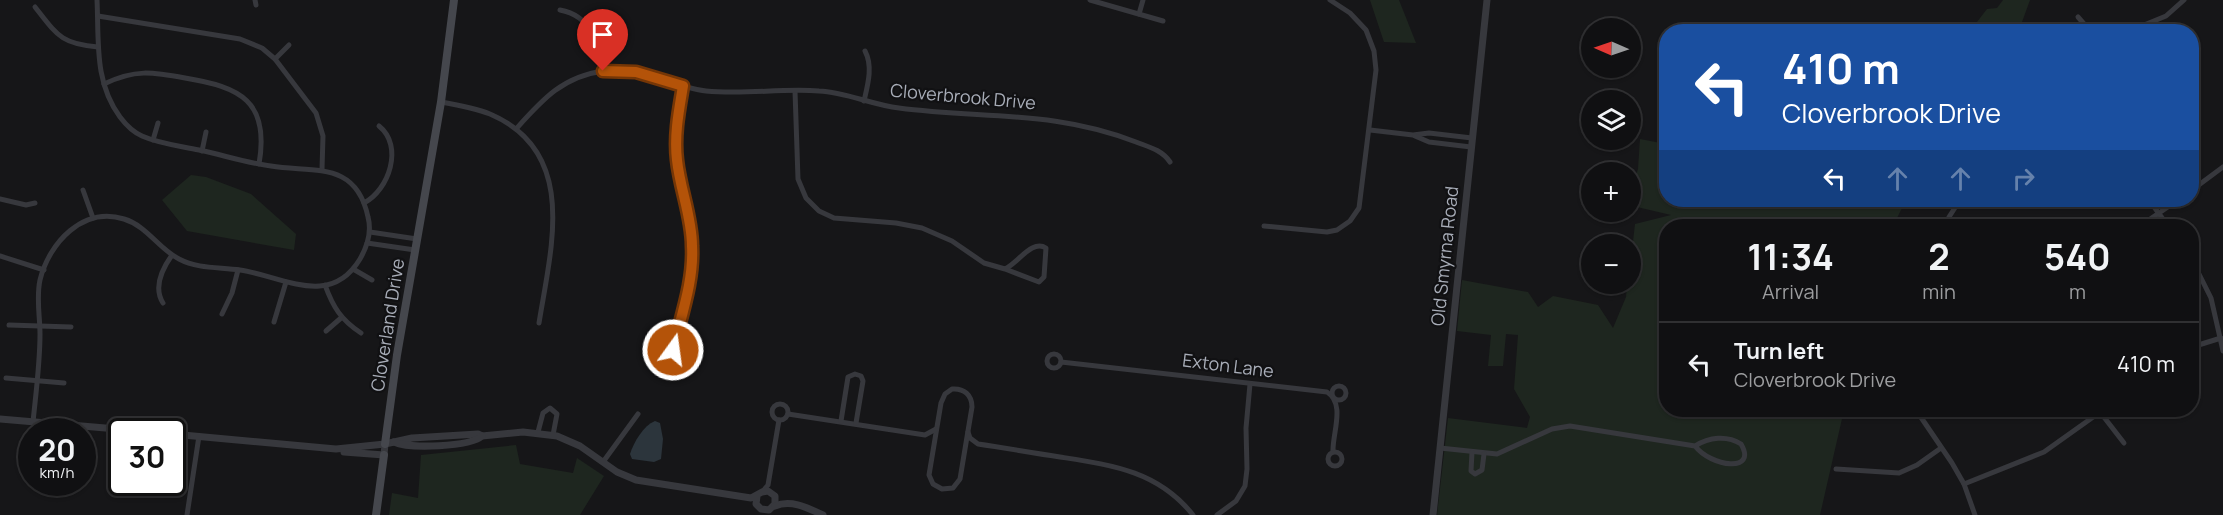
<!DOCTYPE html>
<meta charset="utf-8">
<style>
body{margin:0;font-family:Manrope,sans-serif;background:#19191b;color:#f1f3f6;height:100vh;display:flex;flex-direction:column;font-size:22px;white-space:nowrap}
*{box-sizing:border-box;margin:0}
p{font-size:20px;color:#9c9d9f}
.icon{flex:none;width:33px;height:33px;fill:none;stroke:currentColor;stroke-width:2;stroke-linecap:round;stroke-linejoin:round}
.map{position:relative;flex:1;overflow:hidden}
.details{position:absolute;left:1659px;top:219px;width:540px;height:198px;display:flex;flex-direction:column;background:#101012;border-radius:24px;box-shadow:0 2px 4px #0004,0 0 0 2px #303032}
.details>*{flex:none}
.top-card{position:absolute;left:1659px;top:24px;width:540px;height:183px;border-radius:24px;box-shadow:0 2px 4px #0004,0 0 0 2px #303032;background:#1a4fa0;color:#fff;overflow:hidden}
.needle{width:39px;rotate:272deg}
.tools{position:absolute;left:1581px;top:18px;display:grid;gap:12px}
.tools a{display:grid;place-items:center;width:60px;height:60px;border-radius:50%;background:#101012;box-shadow:0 2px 4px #0004,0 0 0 2px #303032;font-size:30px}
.speed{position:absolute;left:18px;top:418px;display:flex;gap:12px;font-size:30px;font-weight:700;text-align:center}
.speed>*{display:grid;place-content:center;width:78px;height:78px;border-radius:50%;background:#101012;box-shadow:0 2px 4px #0004,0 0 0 2px #303032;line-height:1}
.speed small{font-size:15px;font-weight:400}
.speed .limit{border:3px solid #111;border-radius:9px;background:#fff;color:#111}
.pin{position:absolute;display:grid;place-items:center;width:51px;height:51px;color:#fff;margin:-62px -26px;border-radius:50% 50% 50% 0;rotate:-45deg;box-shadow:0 0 6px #0007}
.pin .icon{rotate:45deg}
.me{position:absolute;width:66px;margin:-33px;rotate:14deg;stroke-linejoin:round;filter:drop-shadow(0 0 4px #0008)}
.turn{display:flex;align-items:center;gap:21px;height:126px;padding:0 24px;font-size:27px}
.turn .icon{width:78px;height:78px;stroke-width:2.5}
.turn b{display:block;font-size:42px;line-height:51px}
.lanes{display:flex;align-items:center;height:57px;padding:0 24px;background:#0003;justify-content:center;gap:30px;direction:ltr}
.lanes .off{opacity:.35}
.eta{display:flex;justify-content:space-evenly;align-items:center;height:102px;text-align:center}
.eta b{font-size:36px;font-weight:700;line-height:42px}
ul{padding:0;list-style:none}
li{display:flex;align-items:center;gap:18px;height:84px;padding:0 24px;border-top:2px solid #303032}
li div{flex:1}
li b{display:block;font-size:22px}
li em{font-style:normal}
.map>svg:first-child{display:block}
</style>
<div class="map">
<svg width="2223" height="515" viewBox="0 0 2223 515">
<rect width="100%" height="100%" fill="#161618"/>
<!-- green -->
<g fill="#1e261f">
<path d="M 1370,0 L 1399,0 L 1416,43 L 1384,42 Z"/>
<path d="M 2003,0 L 2030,0 L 2022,22 L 2038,31 L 1970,31 L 1987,9 L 1997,8 Z"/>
<path d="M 1640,139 L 1666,144 L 1666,200 L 1906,200 L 1893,226 L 1666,226 L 1666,410 L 1844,410 L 1820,515 L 1437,515 L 1448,418 L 1527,428 L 1530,417 L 1514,389 L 1518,335 L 1506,334 L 1503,366 L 1488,366 L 1491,335 L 1457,331 L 1462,280 L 1528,292 L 1538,307 L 1553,296 L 1598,305 L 1613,328 L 1626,297 L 1627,284 L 1630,284 L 1631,259 L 1635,224 L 1671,215 L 1637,207 L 1631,191 L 1638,169 Z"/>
<path d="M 191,175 L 206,177 L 251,194 L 296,234 L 294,250 L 187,231 L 162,200 Z"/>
<path d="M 516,445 L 520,464 L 573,473 L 577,458 L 604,476 L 580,515 L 389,515 L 392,493 L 418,498 L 421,455 Z"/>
</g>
<!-- water -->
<path fill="#2c353c" d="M 655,421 L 660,423 L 663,439 L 661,459 L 654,462 L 632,459 L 630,454 C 634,442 643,426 655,421 Z"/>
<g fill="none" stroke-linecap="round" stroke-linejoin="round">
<!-- minor -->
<g stroke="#37383d" stroke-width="5">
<path d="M 255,0 L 256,5"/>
<path d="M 1090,0 L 1163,21"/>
<path d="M 35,7 C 57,35 61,44 98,47"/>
<path d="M 560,10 C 592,16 598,43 603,71"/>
<path d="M 1139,14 L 1143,0"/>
<path d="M 98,16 L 240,39 L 262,48 L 275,59 L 316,113 L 323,136 L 322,169"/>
<path d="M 2078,17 L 2091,32"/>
<path d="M 2127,32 L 2166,16 L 2184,0"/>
<path d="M 275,59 L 289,45"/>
<path d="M 104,84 C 135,69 152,72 185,78 C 240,87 270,101 259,164"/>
<path d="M 795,91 L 798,179 L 806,198 L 819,211 L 834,218 L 896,223 L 922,228 L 952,241 L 984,263 L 1005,269 L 1039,282 L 1044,277 L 1046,248 C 1032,239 1018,263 1005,269"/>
<path d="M 864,101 C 868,84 873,66 865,51"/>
<path d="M 441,102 C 458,105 475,108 490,114 C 579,152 551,248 539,323"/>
<path d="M 516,129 C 542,100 563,76 604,71 C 641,66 671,87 706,91 C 744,95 782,88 819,91 C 846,92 872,105 899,108 C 983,119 1054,110 1136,142 C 1149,147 1162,150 1170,162"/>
<path d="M 1370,130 L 1413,135 L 1429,133 L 1472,138"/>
<path d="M 1415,136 L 1429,142 L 1471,147"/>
<path d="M 153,140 L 158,123"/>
<path d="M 202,151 L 206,132"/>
<path d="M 83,190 L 93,218"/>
<path d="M 2192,190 L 2223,167"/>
<path d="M 0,199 L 26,205 L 35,203"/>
<path d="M 2149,200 L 2168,226"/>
<path d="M 364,203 C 389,190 404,146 379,126"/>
<path d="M 1264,226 L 1327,232 L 1337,230 L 1350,221 L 1359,208 L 1376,70 L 1374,51 L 1366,30 L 1350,13 L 1330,0"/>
<path d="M 1946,226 L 1949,217 L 1960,200"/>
<path d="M 2140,226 L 2178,200"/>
<path d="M 370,232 L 417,239"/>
<path d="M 367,243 L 415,250"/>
<path d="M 0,256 L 44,270"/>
<path d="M 2192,260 L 2211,298 L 2223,351"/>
<path d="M 353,269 L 372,280"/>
<path d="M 325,285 C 333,307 341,320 361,333"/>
<path d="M 163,303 C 153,287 162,269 172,255"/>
<path d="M 222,314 L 232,293 L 238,270"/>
<path d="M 274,322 L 286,282"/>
<path d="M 9,325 L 71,327"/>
<path d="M 326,331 L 341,318"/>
<path d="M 2192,347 L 2221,338"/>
<path d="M 673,350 C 681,316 693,281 692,246 C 692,216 680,189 677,160 C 674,135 679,110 683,86"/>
<circle cx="1054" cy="361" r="7"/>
<path d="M 1061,362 L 1327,392 C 1346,404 1332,434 1333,452"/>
<path d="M 6,378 L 64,383"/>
<circle cx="1339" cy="393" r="7"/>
<path d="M 952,389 C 964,388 972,395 972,407 L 960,479 L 953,488 L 942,489 L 933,484 L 929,475 L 941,403 L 945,394 Z"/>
<circle cx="780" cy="412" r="8"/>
<path d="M 1916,410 L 1952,463 L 1964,484 L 1975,515"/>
<path d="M 2100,412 L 2124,443"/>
<path d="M 788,414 L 925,435 L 936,429"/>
<path d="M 841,421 L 848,377 L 855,374 L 861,376 L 863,381 L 856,423"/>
<path d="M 33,422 C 36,392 40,363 40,334 C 40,316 36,298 40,280 C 49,243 83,206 124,219 C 147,226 158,248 179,259 C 198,269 219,267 240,270 C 282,276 330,309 360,259 C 368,245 372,232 368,217 C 356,160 313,173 271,166 C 247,163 223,155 199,150 C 181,146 160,144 142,136 C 133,132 126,125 120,117 C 94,82 99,41 97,0"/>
<path d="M 538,432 L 543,413 L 550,408 L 557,414 L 553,435"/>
<path d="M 968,432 L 970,438 L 978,444 C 1005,448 1033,453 1060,457 C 1112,465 1158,471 1193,515"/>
<path d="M 1440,448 L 1497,454 L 1552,429 L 1570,426 L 1695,446 C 1709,437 1727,435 1741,444 C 1758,473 1711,467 1695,446"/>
<path d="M 1472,452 L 1471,471 L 1475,474 L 1482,470 L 1484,454"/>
<circle cx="1335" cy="459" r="7"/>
<path d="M 603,462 L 638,414"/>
<path d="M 1836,469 L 1899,473 L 1917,465 L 1941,448"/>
<path d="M 1964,484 L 2044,452 L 2103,410"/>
<path d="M 763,491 L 768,485 L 779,420"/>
<path d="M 187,515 L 199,436"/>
<path d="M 1217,515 L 1236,501 L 1245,486 L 1247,469 L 1246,428 L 1250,384"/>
</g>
<!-- tertiary -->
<g stroke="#37383d" stroke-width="7">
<path d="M 0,419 L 152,432"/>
<path d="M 172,434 L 336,449 L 385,444 L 412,438 L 478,434 L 482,436 L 523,432 L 557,436 L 580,446 L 617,472 L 636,480 L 751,498 L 762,492 L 768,491 L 775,496 L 775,504 L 769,510 L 761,509 L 756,504 L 757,496"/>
<path d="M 394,442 C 409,449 470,447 482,436"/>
<path d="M 344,452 L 384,455 L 385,444"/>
<path d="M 775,506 C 791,499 808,508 823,515"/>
<path d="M 1433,515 L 1487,0"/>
</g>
<!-- secondary -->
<g stroke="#45474d" stroke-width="8">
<path d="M 385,444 L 397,355 L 441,102 L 454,0"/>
<path d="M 376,515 L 384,455"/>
</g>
</g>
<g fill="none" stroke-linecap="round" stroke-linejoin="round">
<defs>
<path id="route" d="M 603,71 L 636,72 L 683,86 C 679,110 674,135 677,160 C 680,189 692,217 692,246 C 694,281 681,316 673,350"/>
</defs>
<!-- route casing -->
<use href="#route" stroke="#753606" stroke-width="15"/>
<!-- route -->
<use href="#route" stroke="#b45309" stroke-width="10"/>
</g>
<g text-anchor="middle" stroke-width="4.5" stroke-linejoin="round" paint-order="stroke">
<!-- street labels -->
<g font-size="18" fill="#a8adb8" stroke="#111113">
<text transform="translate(963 97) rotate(5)" y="6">Cloverbrook Drive</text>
<text transform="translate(1445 256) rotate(-84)" y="6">Old Smyrna Road</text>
<text transform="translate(388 325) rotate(-81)" y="6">Cloverland Drive</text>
<text transform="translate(1228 366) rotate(7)" y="6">Exton Lane</text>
</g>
</g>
</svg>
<div class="tools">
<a><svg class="needle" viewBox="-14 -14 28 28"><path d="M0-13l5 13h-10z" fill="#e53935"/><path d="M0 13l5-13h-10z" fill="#9c9d9f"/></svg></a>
<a><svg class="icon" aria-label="layers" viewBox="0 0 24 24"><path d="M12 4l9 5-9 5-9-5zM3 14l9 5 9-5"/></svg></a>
<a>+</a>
<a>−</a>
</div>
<div class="speed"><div>20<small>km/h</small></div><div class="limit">30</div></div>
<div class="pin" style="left:603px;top:71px;background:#d93025"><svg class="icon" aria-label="arrive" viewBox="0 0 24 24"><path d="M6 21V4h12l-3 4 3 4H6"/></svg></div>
<svg class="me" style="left:673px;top:350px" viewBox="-20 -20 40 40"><circle r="17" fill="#b45309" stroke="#fff" stroke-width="3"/><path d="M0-11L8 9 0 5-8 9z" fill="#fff"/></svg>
<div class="top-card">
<div class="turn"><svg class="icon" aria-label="left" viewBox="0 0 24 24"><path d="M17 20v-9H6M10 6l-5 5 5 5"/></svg><div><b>410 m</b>Cloverbrook Drive</div></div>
<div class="lanes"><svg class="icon" aria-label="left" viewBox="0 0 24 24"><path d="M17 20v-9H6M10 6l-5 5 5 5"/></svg><svg class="icon off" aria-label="ahead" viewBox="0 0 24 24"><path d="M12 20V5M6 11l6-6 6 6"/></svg><svg class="icon off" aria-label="ahead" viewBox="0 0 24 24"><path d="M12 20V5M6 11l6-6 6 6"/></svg><svg class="icon off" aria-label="right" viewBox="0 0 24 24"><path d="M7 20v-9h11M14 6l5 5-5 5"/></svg></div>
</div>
<section class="details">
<div class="eta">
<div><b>11:34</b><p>Arrival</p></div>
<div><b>2</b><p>min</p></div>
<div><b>540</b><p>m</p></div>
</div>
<ul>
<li><svg class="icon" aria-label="left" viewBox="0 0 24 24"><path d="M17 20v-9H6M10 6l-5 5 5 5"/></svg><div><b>Turn left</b><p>Cloverbrook Drive</p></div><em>410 m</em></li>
</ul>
</section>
</div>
